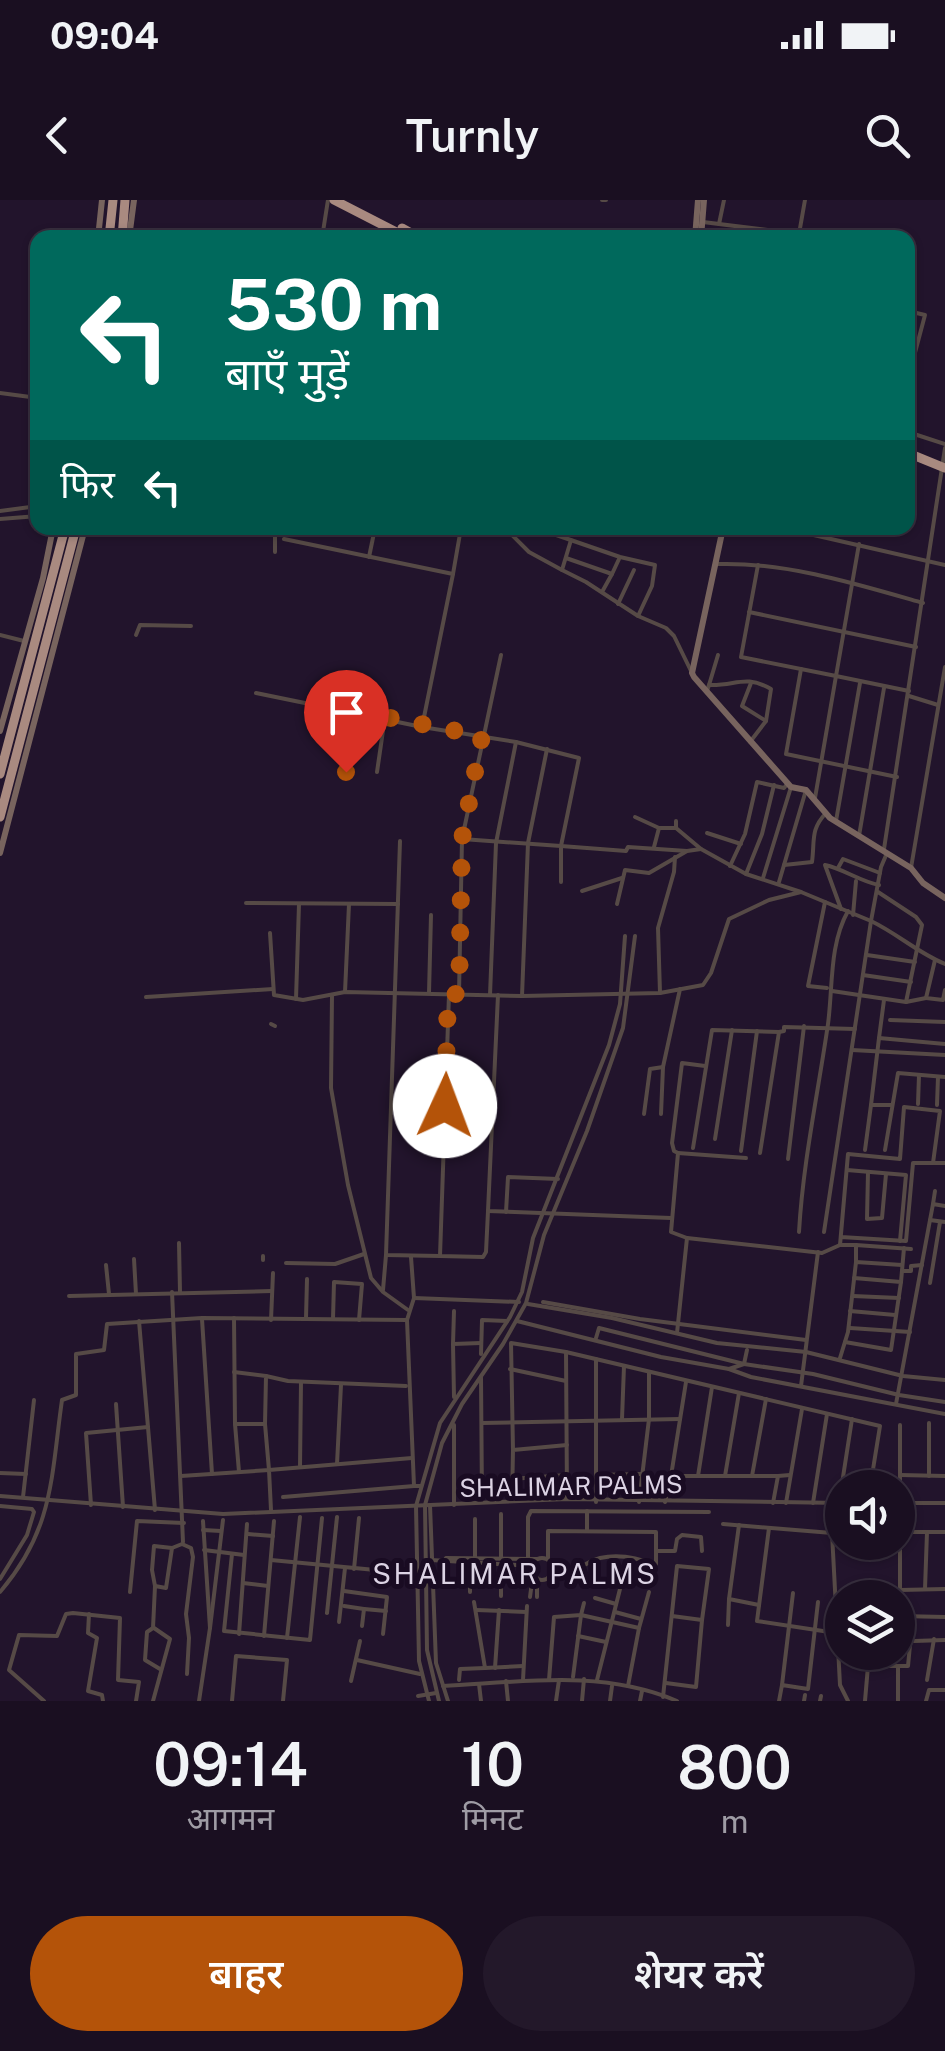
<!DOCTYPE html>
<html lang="hi">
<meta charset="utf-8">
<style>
body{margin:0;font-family:"Public Sans","Noto Sans Devanagari",sans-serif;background:#23182a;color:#f1f3f6;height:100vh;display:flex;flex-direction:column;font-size:38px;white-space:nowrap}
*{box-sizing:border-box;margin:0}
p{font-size:32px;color:#9f9ca5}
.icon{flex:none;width:55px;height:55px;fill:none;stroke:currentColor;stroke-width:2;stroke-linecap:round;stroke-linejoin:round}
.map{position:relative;height:1501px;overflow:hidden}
.details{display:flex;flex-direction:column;background:#1a0f21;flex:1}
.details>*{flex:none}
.top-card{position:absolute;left:30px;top:30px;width:885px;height:305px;border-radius:20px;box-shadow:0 2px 8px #0004,0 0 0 2px #382f3f;background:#00695c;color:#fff;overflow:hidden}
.tools{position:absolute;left:825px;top:1270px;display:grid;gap:20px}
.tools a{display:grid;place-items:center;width:90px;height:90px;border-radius:50%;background:#1a0f21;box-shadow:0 2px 8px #0004,0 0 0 2px #382f3f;font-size:50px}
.pin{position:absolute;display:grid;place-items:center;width:85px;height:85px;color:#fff;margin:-102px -42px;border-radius:50% 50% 50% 0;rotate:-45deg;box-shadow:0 0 10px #0007}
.pin .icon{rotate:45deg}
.me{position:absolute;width:110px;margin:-55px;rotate:2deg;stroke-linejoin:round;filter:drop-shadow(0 0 8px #0008)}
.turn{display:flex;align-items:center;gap:35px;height:210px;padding:0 30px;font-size:45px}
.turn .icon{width:130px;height:130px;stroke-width:2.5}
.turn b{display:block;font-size:70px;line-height:85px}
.then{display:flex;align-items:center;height:95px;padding:0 30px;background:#0003;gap:20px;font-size:38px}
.eta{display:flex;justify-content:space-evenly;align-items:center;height:170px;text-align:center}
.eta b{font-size:60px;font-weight:600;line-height:70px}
.primary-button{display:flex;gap:20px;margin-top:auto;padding:20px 30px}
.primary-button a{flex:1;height:115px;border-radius:60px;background:#b45309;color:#fff;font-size:40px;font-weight:600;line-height:115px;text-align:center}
.primary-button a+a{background:#23182a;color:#f1f3f6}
.status{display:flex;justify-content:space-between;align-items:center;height:70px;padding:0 50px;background:#1a0f21;direction:ltr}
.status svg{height:28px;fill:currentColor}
header{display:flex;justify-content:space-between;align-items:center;height:130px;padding:0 30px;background:#1a0f21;font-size:45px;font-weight:600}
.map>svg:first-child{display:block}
</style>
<div class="status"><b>09:04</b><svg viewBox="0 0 49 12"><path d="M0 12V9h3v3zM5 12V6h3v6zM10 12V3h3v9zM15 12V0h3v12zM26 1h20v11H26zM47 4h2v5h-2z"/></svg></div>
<header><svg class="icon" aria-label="back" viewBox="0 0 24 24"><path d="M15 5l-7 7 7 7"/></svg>Turnly<svg class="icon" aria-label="search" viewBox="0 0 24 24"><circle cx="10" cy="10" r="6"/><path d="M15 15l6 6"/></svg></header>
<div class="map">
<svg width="945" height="1501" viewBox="0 0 945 1501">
<rect width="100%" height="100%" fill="#22142c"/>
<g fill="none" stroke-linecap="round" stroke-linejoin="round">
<!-- street -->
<g stroke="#564a46" stroke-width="4">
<path d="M 602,0 L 606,0"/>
<path d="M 703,22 L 799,34 L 805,0"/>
<path d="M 719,24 L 724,0"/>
<path d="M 322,38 L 328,0"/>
<path d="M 908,111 L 925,115 L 908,179"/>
<path d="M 0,193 L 38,198"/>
<path d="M 908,232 L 945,244"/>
<path d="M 0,311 L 38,306"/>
<path d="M 0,319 L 38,316"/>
<path d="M 253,328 L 275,332 L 275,352"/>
<path d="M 505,328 L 529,352 L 562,370"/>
<path d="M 536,328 L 620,357 L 655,365 L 652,386 L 638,416"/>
<path d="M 783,328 L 945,365"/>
<path d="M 284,339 L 453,374 L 422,527 L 516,542 L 496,643 L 490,795"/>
<path d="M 571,340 L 562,370 L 586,382 L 638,416 L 666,428 L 674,436 L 692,473"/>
<path d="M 369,357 L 375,328"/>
<path d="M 566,358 L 612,374 L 619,359"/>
<path d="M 718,364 C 786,362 857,384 923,403"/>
<path d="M 758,365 L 741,457 L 836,476 L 859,344"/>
<path d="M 453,374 L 461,328"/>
<path d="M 602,392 L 612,374"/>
<path d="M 618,404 L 634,370"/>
<path d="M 749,412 L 916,447"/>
<path d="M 0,435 L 24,441"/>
<path d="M 136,435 L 140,425 L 191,426"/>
<path d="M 801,469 L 786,554 L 897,577"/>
<path d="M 751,483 L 742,506 L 766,521"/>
<path d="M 709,485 L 718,455"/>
<path d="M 707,491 L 709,485 C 737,486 744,474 771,489 L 766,521 L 750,542"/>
<path d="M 256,493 L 422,527"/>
<path d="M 909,496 L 938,505"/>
<path d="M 516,542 L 579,558 L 561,646 L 626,651 L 628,647 L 687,651 L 701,649"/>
<path d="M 547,549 L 528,643 L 522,796 L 660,793 L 703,785 L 711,773 L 729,719 L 769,700 L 801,692"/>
<path d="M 346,572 L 356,511"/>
<path d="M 377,572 L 385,517"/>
<path d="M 815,598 L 836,476 L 909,491"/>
<path d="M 635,617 L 659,628 L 676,628"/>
<path d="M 676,621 L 676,628 L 701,649 L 746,674 L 801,692 L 871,721 C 898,734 918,753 945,764"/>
<path d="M 836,621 L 860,483"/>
<path d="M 707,633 L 741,644"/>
<path d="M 859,636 L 884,488"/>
<path d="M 462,639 L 501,455"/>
<path d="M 400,641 L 386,1055 L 440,1056"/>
<path d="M 654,647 L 659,628"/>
<path d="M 884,649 L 945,248"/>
<path d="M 784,665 L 812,662 C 815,640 810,630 826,613"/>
<path d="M 730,666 L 745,634 L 757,582 L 784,588 L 788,583"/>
<path d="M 838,668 L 843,659 L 880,673"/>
<path d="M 911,668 L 945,467"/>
<path d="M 746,674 L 762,634 L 774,585"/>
<path d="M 763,678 L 791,587"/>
<path d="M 779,682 L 806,590"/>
<path d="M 582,691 L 622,678"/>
<path d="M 878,692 L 916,717 L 922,725 L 906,802"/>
<path d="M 825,702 L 808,786 L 827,788"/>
<path d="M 246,703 L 398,704"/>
<path d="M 617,704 L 625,670 L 649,673 L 687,651"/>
<path d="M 841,709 L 825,665 C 844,669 859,681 879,685"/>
<path d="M 853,715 L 856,681"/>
<path d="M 270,733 L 274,795 L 303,800 L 345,792 L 522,796"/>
<path d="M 867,755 L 915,762"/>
<path d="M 935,760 L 926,798 L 943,800 L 945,790"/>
<path d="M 863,775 L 911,782"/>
<path d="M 832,791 L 906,802 L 926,798"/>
<path d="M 345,792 L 349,704"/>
<path d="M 429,793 L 431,715"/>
<path d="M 660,793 L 658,728 L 674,672 L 675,657"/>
<path d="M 449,794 L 440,1056 L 483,1057 L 486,1052 L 488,1011"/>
<path d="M 459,794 L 462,639 L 561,646 L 561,682"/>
<path d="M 332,795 L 331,888 L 348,985 L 371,1078 L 383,1092 L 408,1110"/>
<path d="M 498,795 L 488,1011 L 671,1018"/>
<path d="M 146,797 L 273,789"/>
<path d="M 296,799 L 299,704"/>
<path d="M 890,820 L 945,822"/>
<path d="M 271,824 L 275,826"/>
<path d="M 879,838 L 884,800"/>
<path d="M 852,850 L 945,855"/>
<path d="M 705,866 L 682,863 L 672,943 L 674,951 L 678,953 L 671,1032 L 687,1038 L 822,1053 L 840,1045 L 856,1045"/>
<path d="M 918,904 L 919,875"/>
<path d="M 871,905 L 879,838 L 945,844"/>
<path d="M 937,905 L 938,877"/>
<path d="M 644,914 L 650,869 L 663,867"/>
<path d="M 661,914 L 663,867 L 680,789"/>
<path d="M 715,939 L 732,830"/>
<path d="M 693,948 L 712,830 L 779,832 L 784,831 L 784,827 L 855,829"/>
<path d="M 865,950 L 871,905 L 891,905"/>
<path d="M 885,950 L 898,873 L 945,877"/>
<path d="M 741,951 L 757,831"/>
<path d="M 678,953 L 746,958"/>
<path d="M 760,953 L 779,832"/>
<path d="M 788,959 L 804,826"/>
<path d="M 933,963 L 945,963"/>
<path d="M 847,970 L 906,975 L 900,1041"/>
<path d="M 868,972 L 867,1019 L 882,1018 L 886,974"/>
<path d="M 933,1004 L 935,991"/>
<path d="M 506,1012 L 508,977 L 558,979"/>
<path d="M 930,1020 L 933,1004 L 945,1006"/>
<path d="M 799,1032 C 803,962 818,893 828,824 C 833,787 829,745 848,711"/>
<path d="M 824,1032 L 871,721 L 881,667 L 887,653"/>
<path d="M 179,1043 L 180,1092"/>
<path d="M 840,1045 L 848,954 L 900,959 L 904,907 L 940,911 L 933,963 L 913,963 L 906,1041 L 841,1037"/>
<path d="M 134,1059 L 136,1094"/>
<path d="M 263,1060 L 263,1056"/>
<path d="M 856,1062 L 856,1045 L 911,1049"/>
<path d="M 286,1063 L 335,1064 L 364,1054"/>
<path d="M 106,1065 L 109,1094"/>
<path d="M 902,1071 L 911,1071 L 911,1066 L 922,1065"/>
<path d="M 901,1082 L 904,1048"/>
<path d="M 930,1083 L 940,1022"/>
<path d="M 383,1090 L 386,1055"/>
<path d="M 172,1092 L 183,1342"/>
<path d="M 69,1096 L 272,1091"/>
<path d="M 853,1096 L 899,1098"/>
<path d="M 414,1098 L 519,1102"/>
<path d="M 543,1102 L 640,1119 L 806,1140"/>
<path d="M 528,1104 L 612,1118 L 717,1143 L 806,1152 L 903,1176 L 945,1180"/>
<path d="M 850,1111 L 895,1115"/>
<path d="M 306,1118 L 307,1079"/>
<path d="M 202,1119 L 212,1274"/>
<path d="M 333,1119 L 334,1082 L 362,1084 L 359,1120"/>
<path d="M 271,1120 L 273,1073"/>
<path d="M 407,1120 L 414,1098 L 411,1057"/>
<path d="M 139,1121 L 155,1310"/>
<path d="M 517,1121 L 661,1157 L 729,1169 L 751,1177 L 945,1214"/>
<path d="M 850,1128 L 910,1132"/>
<path d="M 677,1133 L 687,1038"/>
<path d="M 596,1138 L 599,1128 L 744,1164 L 813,1174 L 899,1195 L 945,1202"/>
<path d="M 845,1142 L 891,1150 L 901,1082 L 854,1078"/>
<path d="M 453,1144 L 454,1111"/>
<path d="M 566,1152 L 567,1298"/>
<path d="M 481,1154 L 482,1120 L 507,1121"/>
<path d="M 840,1158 L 848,1132 L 856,1062 L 902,1065"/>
<path d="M 510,1169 L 566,1181"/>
<path d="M 729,1169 L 744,1164 L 747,1150"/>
<path d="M 234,1172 L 266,1176 L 265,1224"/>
<path d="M 266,1176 L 288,1181 L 406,1186"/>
<path d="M 481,1177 L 482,1302"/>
<path d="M 801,1186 L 818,1052"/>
<path d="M 454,1197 L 453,1144 L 481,1143"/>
<path d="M 116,1204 L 123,1307"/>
<path d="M 896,1204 L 930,1020 L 945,1022"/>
<path d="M 622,1219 L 624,1166"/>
<path d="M 482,1223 L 680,1219"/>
<path d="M 929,1223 L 929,1276"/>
<path d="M 235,1224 L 239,1272"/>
<path d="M 900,1225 L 900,1416 L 945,1417"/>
<path d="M 513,1250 L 511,1143 L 566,1152 L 880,1226 L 870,1288"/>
<path d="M 337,1264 L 341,1185"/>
<path d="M 300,1267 L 301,1182"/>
<path d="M 0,1273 L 26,1274"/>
<path d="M 597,1275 L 642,1274"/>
<path d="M 900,1275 L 945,1276"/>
<path d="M 181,1276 L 269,1270 L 265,1224 L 235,1224 L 234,1118"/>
<path d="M 671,1276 L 686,1182"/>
<path d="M 698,1276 L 712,1187"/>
<path d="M 725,1276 L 739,1193"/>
<path d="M 752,1276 L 766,1199"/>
<path d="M 511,1279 L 567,1275"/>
<path d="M 0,1296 L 223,1314 L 567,1299 L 842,1303"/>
<path d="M 23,1297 L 34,1200"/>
<path d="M 283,1297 L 414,1286"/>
<path d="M 512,1301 L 513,1250 L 567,1245"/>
<path d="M 596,1302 L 596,1159"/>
<path d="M 639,1302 L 649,1219 L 649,1173"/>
<path d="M 665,1302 L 671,1276 L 778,1276"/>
<path d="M 773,1303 L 778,1276 L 790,1275"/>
<path d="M 786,1303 L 802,1209"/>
<path d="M 813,1303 L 827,1214"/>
<path d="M 839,1303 L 852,1219"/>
<path d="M 898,1303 L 945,1303"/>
<path d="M 91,1305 L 86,1233 L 148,1227"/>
<path d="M 430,1305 L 436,1463 L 448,1501"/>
<path d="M 454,1305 L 454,1225"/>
<path d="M 0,1306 L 32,1309 L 34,1312 L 27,1335 L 0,1379"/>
<path d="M 271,1310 L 269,1270 L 412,1258"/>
<path d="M 475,1319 L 475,1358"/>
<path d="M 723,1324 L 832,1333 L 840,1485 L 848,1501"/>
<path d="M 739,1325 L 729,1399 L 759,1405"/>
<path d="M 769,1328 L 757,1421 L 836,1433"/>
<path d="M 203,1330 L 221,1331"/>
<path d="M 587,1331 L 587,1311"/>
<path d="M 900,1332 L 927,1332 L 925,1389"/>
<path d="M 927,1332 L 945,1332"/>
<path d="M 248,1334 L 273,1336"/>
<path d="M 204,1350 L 244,1355"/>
<path d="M 657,1351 L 675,1351 L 677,1339 L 682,1335 L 701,1337 L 702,1351"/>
<path d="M 232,1354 L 224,1431 L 310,1440 L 322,1318"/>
<path d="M 501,1358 L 501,1314"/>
<path d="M 528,1358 L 528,1317 L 531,1311 L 709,1312"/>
<circle cx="542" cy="1369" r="11"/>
<path d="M 548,1359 L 548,1331 L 656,1332 L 656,1364 C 637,1359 621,1353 600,1358 C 581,1363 569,1380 548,1378"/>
<path d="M 271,1360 L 417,1374"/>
<path d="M 431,1360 L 532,1366"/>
<path d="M 444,1361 L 446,1358 L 537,1359"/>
<path d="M 501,1365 L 501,1396"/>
<path d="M 354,1369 L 359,1318"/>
<path d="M 243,1383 L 268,1386"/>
<path d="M 155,1386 L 152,1370 L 154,1346 L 172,1348"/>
<path d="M 900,1390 L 945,1389"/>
<path d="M 344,1391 L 387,1397 L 383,1434"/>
<path d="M 0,1392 C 54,1329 51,1277 62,1200 L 76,1195 L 76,1154 L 104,1150 L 107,1124 L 202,1118 L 407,1120 L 414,1286 L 421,1286"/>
<path d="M 130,1392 L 137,1321 L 184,1323"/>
<path d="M 470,1392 L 470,1362"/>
<path d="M 530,1397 L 533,1374"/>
<path d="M 537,1397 L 537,1378"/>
<path d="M 595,1398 L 616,1404"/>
<path d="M 474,1402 L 485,1468 L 523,1466"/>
<path d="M 344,1406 L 364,1409"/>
<path d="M 476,1410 L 526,1412"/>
<path d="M 615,1412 L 641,1419"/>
<path d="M 327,1413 L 337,1317"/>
<path d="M 89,1414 L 88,1433 L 97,1438 L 88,1491 L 102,1495 L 103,1501"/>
<path d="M 339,1422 L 345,1368"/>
<path d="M 728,1425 L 729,1399"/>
<path d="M 362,1426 L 364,1409 L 386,1411"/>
<path d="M 210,1428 L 223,1320"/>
<path d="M 639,1428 L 649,1392"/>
<path d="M 239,1434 L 247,1324"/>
<path d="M 264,1436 L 274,1321"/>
<path d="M 578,1436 L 606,1442"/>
<path d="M 287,1438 L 300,1317"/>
<path d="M 914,1441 L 945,1440"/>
<path d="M 858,1452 L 858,1466 L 868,1466 L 865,1501"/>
<path d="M 357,1460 L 420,1474"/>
<path d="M 868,1466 L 908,1466 L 910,1445"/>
<path d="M 883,1466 L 883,1452"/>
<path d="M 898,1466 L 898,1501"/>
<path d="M 495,1468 L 499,1410"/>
<path d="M 160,1469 L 145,1460 L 147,1432 L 153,1428 L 155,1386 L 166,1388 L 172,1348 L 182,1344 L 191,1348 L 193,1357 L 186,1414 L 189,1438 L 187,1474"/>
<path d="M 573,1477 L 581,1415 L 639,1428 L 628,1486"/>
<path d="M 459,1480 L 460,1469 L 485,1468"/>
<path d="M 523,1480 L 527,1406"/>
<path d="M 549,1480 L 554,1417 L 581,1415 L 584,1403"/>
<path d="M 597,1480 L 620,1389"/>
<path d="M 927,1480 L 934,1439"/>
<path d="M 351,1481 L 360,1441"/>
<path d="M 506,1481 L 508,1501"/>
<path d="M 666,1483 L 696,1487 L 702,1420 L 672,1416"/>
<path d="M 479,1484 L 481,1501"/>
<path d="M 782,1485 L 793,1393"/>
<path d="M 443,1486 C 522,1482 602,1469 677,1501"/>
<path d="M 418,1496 L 436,1493"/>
<path d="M 663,1497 L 677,1366 L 709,1369 L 702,1420"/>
<path d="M 44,1501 L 9,1470 L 19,1435 L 57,1436 L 66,1414 L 73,1413 L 120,1418 L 118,1480 L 139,1482 L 136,1501"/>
<path d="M 153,1501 L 170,1439 L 154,1428"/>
<path d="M 199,1501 L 210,1428 L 203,1321"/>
<path d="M 232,1501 L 236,1456 L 287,1460 L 283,1501"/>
<path d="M 429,1501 L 419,1461 L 416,1306 L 440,1223 L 510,1117 L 522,1092 L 533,1038 L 609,845 L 620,804 L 625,736"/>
<path d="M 439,1501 L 427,1450 L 425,1305 L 442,1243 L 462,1204 L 503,1144 L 526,1103 L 544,1035 L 587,931 L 623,828 L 635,736"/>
<path d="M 556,1501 L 559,1480"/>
<path d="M 582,1501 L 584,1479"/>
<path d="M 610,1501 L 612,1486"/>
<path d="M 640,1501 L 642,1491"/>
<path d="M 779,1501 L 782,1485 L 808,1489 L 818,1402"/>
<path d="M 804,1501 L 805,1495"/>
<path d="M 820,1501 L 821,1496"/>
<path d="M 926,1501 L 929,1490 L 945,1490"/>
</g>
<!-- secondary -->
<g stroke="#78645e" stroke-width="6">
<path d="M 98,38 L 102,0"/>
<path d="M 129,38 L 134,0"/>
<path d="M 695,38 L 698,0"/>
<path d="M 701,38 L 704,0"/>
<path d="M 723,328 L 692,473 L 694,477 L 791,587 L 806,590 L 830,618 L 911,668 L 923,683 L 945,698"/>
<path d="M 0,531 L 43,378 L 53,328"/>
<path d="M 0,653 L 85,328"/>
</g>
<!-- highway -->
<g stroke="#a98a80" stroke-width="9">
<path d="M 334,0 L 408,38"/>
<path d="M 402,28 L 420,38"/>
<path d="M 109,38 L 113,0"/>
<path d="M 122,38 L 125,0"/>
<path d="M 908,253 L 945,268"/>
<path d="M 0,574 L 65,328"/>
<path d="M 0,617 L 76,328"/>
</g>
</g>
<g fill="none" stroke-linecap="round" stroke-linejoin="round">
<!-- route -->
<path stroke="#b45309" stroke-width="18" stroke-dasharray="0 32.4" d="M 346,572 L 356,511 L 482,536 L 462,639 L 459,794 L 448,794 L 445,906"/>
</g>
<g text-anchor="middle" stroke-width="10" stroke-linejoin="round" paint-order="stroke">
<!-- street labels -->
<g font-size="25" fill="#dcd3e4" stroke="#190b22">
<text transform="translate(571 1286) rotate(-1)" y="9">SHALIMAR PALMS</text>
</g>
<!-- neighbourhood labels -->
<g font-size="28" letter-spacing="2.5" fill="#dcd3e4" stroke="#190b22">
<text x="515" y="1384">SHALIMAR PALMS</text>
</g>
</g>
</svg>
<div class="tools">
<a><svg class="icon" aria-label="sound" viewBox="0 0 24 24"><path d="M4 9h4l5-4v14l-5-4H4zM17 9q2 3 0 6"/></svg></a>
<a><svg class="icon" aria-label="layers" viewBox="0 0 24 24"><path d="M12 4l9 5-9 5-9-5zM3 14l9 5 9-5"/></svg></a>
</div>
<div class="pin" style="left:346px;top:572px;background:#d93025"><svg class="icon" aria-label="arrive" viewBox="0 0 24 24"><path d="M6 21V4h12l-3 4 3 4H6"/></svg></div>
<svg class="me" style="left:445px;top:906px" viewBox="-20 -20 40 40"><circle r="19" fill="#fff"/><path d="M0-13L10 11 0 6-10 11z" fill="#b45309"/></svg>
<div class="top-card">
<div class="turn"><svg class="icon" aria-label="left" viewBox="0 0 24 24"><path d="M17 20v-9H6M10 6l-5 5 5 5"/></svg><div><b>530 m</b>बाएँ मुड़ें</div></div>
<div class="then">फिर<svg class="icon" aria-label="left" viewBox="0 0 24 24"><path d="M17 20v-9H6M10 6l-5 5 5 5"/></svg></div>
</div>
</div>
<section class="details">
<div class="eta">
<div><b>09:14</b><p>आगमन</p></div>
<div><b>10</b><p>मिनट</p></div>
<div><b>800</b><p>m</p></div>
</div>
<div class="primary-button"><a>बाहर</a><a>शेयर करें</a></div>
</section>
